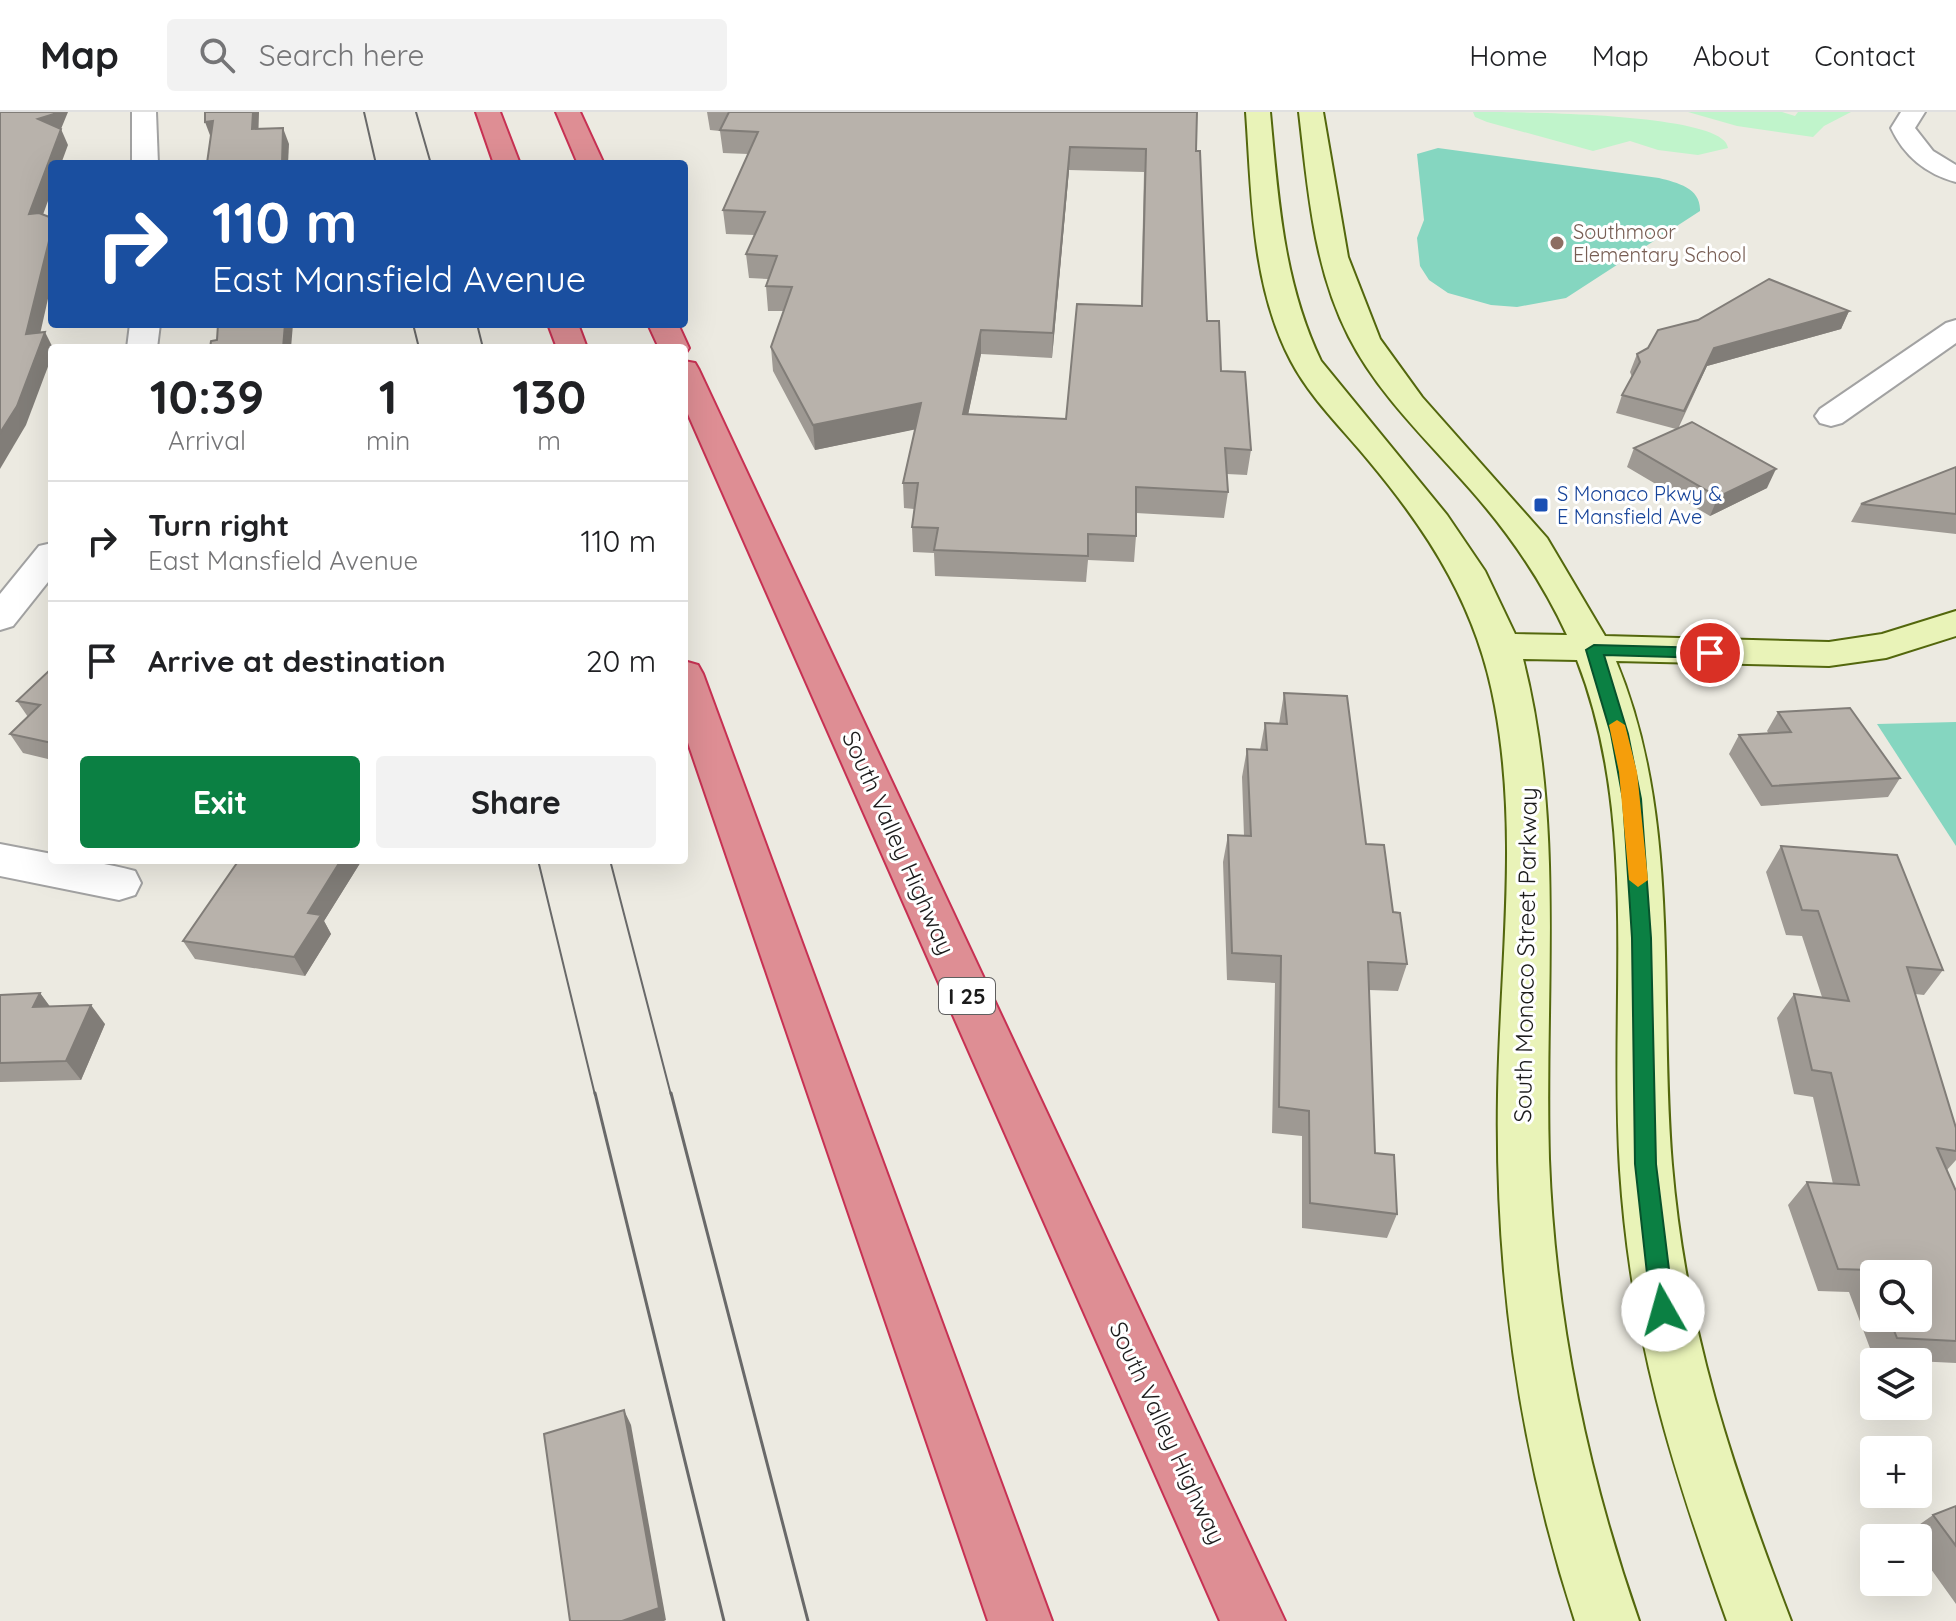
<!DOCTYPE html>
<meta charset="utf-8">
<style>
body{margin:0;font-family:Quicksand,sans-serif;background:#f2f2f2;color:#202124;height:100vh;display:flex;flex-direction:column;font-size:30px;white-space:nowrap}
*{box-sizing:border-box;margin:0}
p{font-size:26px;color:#757577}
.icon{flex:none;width:44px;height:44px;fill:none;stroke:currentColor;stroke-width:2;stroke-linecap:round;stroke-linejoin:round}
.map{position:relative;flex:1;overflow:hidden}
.details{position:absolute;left:48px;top:232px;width:640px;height:520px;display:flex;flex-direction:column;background:#fff;border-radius:8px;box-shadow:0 8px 32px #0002}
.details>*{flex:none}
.guide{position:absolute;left:48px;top:48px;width:640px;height:168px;border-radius:8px;box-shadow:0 8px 32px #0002;background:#1a4fa0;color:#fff;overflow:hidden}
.buttons{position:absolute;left:1860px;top:1148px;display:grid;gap:16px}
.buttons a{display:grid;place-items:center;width:72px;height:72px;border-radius:8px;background:#fff;box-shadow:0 8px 32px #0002;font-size:40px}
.pin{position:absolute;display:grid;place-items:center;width:68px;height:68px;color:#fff;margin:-34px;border:4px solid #fff;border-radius:50%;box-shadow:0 2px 8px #0007}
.me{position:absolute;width:88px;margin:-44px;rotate:353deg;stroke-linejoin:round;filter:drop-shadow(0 0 6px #0008)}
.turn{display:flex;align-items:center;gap:28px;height:168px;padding:0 32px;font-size:36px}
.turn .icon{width:104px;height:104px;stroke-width:2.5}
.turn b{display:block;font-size:56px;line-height:68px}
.eta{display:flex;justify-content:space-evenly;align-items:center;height:136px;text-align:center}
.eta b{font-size:48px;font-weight:700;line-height:56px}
.action{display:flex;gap:16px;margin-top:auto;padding:16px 32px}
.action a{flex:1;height:92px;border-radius:8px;background:#0b8043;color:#fff;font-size:32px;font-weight:700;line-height:92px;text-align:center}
.action a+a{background:#f2f2f2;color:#202124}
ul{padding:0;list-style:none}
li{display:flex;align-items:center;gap:24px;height:120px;padding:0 32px;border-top:2px solid #e0e0e0}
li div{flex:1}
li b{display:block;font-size:30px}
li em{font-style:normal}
header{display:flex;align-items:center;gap:48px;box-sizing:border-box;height:112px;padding:0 40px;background:#fff;border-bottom:2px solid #e0e0e0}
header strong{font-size:38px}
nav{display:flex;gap:44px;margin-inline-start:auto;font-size:28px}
.search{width:560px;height:72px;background:#f2f2f2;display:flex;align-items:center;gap:20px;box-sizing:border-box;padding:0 28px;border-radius:8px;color:#757577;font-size:30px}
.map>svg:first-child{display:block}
</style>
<header>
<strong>Map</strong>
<div class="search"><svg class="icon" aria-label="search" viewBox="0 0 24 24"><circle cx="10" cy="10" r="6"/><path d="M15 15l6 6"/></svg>Search here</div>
<nav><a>Home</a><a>Map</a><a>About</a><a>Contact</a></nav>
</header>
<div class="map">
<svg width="1956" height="1509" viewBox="0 0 1956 1509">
<rect width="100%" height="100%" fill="#eceae1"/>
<!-- park -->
<g fill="#c0f4cb">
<path d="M 1473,0 C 1511,0 1726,0 1728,36 L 1698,43 L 1658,38 L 1630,29 L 1593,39 L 1487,10 L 1475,5 Z"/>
<path d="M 1688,0 L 1782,0 L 1795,4 L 1798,0 L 1851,0 L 1824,14 L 1813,25 L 1737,14 Z"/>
</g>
<!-- pitch -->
<g fill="#85d6c0">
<path d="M 1438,36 L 1659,66 C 1678,71 1701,76 1700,99 L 1566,186 L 1517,195 L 1491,193 L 1448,181 L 1429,168 L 1420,154 L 1417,126 L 1424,108 L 1417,42 Z"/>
<path d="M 1956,610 L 1956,734 L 1877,612 Z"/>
</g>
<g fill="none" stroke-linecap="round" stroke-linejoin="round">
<defs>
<g id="street">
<path d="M 132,0 L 156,0 L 158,52 L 132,52 Z"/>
<path d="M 1901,0 L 1925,0 L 1915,16 L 1933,39 L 1956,53 L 1956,70 C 1926,62 1904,44 1891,16 Z"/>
<path d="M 1956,208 L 1956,231 L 1842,311 L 1831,314 L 1820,311 L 1815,304 L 1820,297 L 1946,211 Z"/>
<path d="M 130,212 L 160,212 L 157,236 L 127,236 Z"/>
<path d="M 52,431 L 52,465 L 13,514 L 0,518 L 0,482 L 39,434 Z"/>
<path d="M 0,732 L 52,742 L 52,748 C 81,748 107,751 135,759 L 141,771 L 135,783 L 119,788 L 0,764 Z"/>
</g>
<path id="secondary" d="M 1246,0 L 1270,0 C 1278,86 1283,170 1321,249 L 1447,403 L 1485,459 L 1515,522 L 1567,523 C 1542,469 1509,421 1470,377 C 1427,328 1378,282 1349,225 C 1313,155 1308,76 1299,0 L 1323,0 L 1348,145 L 1380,227 L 1422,285 L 1547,426 L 1605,524 L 1829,530 L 1882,522 L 1956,499 L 1956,524 L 1886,546 L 1829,554 L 1616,549 C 1682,707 1658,887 1672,1053 C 1686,1219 1732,1355 1791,1509 L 1727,1509 C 1671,1353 1631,1225 1620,1058 C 1609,889 1640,709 1577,548 L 1523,547 C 1565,712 1544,879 1549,1047 C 1555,1206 1587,1360 1639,1509 L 1575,1509 C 1519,1338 1495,1163 1498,983 C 1500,854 1519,722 1495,594 C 1478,498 1431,423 1369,349 C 1343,317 1311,287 1291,249 C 1251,173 1252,83 1246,0 Z"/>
<g id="highway">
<path d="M 476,0 L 500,0 L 520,52 L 494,52 Z"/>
<path d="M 556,0 L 580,0 L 604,52 L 578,52 Z"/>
<path d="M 548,212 L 578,212 L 587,236 L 557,236 Z"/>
<path d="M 648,212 L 678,212 L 689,236 L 685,242 L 684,236 L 659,236 Z"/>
<path d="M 684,249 L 695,251 L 699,258 L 1285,1509 L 1220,1509 L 684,293 Z"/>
<path d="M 684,549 L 698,553 L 703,562 L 1052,1509 L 988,1509 L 684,619 Z"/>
</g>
</defs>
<!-- street casing -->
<use href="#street" stroke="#a2a2a2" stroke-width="4"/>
<!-- secondary casing -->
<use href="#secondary" stroke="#53670d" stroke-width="4"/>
<!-- highway casing -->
<use href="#highway" stroke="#c73153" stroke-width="4"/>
<!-- street -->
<use href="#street" fill="#fff" fill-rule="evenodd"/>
<!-- secondary -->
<use href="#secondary" fill="#e9f3b8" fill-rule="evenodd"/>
<!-- highway -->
<use href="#highway" fill="#de8e94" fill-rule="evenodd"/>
<!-- tram-far1 -->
<g stroke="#696969" stroke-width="2">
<path d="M 364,0 L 376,52"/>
<path d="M 416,0 L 431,52"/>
<path d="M 413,212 L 419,236"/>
<path d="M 477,212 L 483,236"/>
<path d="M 538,748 L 595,983"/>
<path d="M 610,748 L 671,983"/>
</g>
<!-- tram -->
<g stroke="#696969" stroke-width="3">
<path d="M 595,981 L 724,1509"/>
<path d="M 671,981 L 808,1509"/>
</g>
</g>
<!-- wall -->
<g fill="#9e9993" fill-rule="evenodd">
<path d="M 707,0 L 1197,0 L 1196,39 L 1207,209 L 1221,259 L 1251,338 L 1247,363 L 1227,362 L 1228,380 L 1224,406 L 1136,401 L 1136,424 L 1134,450 L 1088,448 L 1086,470 L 935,464 L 934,441 L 913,440 L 912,415 L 914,397 L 904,396 L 903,371 L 915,317 L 815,338 L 773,259 L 771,235 L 784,199 L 768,199 L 766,174 L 768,167 L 749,166 L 746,142 L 755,123 L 726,122 L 723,98 L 748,42 L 723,41 L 720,19 L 710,18 ZM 1069,58 L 1144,60 L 1141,194 L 1066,307 L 968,302 L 981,242 L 1052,246 Z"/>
<path d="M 1849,199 L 1841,217 L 1707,254 L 1678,317 L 1767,376 L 1710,404 L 1627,355 L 1634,336 L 1676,317 L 1616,301 L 1622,283 L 1632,265 L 1630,260 L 1637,242 Z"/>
<path d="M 1956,355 L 1956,422 L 1851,410 L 1861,392 Z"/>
<path d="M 52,556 L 52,648 L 23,641 L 10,622 L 28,605 L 17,589 Z"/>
<path d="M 1284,581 L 1366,732 L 1393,800 L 1407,852 L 1398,879 L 1369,878 L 1375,1041 L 1397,1102 L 1387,1126 L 1302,1116 L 1302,1024 L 1272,1021 L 1275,871 L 1227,868 L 1223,750 L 1228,723 L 1244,724 L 1242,665 L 1247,637 L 1260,638 L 1265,611 L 1279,612 Z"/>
<path d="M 1778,600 L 1900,666 L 1888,685 L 1761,694 L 1729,642 L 1739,623 L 1769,622 L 1767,619 Z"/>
<path d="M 1781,734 L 1943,858 L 1924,883 L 1915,882 L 1956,1016 L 1956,1048 L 1947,1058 L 1956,1079 L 1956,1251 L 1874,1247 L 1849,1180 L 1818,1179 L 1788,1093 L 1807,1070 L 1833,1072 L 1813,985 L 1794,982 L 1777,906 L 1794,882 L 1822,885 L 1802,824 L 1786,823 L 1766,760 ZM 1874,1162 L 1918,1206 L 1874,1206 Z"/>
<path d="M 239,748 L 362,748 L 324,809 L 331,822 L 305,864 L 195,847 L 183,829 Z"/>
<path d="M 40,881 L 50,895 L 105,912 L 81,968 L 0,970 L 0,883 Z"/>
<path d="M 1956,1394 L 1956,1492 L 1918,1439 L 1918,1426 L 1908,1426 L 1906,1422 L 1933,1403 Z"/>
</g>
<!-- shaded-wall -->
<g fill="#817d78">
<path d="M 54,0 L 68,0 L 61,17 L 68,33 L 61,52 L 52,52 L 52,78 L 37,119 L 29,102 L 38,7 Z"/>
<path d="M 253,0 L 259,0 L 258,33 L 252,17 Z"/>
<path d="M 213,9 L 211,26 L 205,10 Z"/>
<path d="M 283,16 L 289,32 L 288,52 L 282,52 Z"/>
<path d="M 1070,35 L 1069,58 L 1052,246 L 1053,221 Z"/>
<path d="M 52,117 L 52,169 L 36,240 L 26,222 Z"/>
<path d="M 1849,199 L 1841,217 L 1707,254 L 1677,317 L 1714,236 Z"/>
<path d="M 285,212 L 293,212 L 291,236 L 283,236 Z"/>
<path d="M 981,218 L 981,242 L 963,327 L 963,302 Z"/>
<path d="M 45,220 L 53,236 L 52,244 L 26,313 L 0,357 L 0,321 Z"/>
<path d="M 921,291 L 922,316 L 815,338 L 813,313 Z"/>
<path d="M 1776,357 L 1767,376 L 1710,404 L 1718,385 Z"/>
<path d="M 341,748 L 362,748 L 324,809 L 331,822 L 305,864 L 294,845 L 308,801 Z"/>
<path d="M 40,881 L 54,900 L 33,895 Z"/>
<path d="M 91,893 L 105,912 L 81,968 L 66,949 Z"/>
<path d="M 624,1298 L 631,1313 L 666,1508 L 664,1509 L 622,1509 Z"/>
</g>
<!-- building -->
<g fill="#b8b2ab" stroke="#817d78" stroke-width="2" fill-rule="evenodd">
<path d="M 0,0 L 54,0 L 54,2 L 38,7 L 61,17 L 29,102 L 39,101 L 52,106 L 52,117 L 26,222 L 45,220 L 17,294 L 0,321 Z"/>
<path d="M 205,0 L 253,0 L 252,17 L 283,16 L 282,52 L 207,51 L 213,9 L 205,10 Z"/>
<path d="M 729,0 L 1197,0 L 1196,39 L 1200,39 L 1207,209 L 1219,209 L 1221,259 L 1245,260 L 1251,338 L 1225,336 L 1228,380 L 1136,375 L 1136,424 L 1088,422 L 1088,444 L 934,438 L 938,416 L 912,415 L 918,371 L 903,371 L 921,291 L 813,313 L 771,235 L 792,175 L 766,174 L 777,144 L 746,142 L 765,100 L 723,98 L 758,20 L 720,18 ZM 1070,35 L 1146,37 L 1142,194 L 1077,192 L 1066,307 L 963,302 L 981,218 L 1053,221 Z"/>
<path d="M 1769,167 L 1849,199 L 1714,236 L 1684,299 L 1622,283 L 1640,250 L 1637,242 L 1648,236 L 1658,218 L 1698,208 Z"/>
<path d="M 218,212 L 285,212 L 283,236 L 210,236 L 211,229 L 217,228 Z"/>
<path d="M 1692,310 L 1776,357 L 1718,385 L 1634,336 Z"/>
<path d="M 1956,355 L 1956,402 L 1861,392 Z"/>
<path d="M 52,556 L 52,631 L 10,622 L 40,593 L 17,589 Z"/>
<path d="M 1284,581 L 1347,584 L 1366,732 L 1384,733 L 1393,800 L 1400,801 L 1407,852 L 1368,850 L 1375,1041 L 1394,1043 L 1397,1102 L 1310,1091 L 1309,999 L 1279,995 L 1281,844 L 1232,841 L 1228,723 L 1251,724 L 1247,637 L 1267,638 L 1265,611 L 1287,612 Z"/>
<path d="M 1850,596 L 1900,666 L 1772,674 L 1739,623 L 1791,620 L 1778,600 Z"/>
<path d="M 1781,734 L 1897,743 L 1943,858 L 1907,855 L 1956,1016 L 1956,1039 L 1937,1036 L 1956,1079 L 1956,1229 L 1897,1226 L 1889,1206 L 1918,1206 L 1918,1162 L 1874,1162 L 1874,1168 L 1870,1158 L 1838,1157 L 1807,1070 L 1859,1073 L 1831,961 L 1812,958 L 1794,882 L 1849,889 L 1818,799 L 1802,798 Z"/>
<path d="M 239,748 L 341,748 L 308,801 L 321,803 L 294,845 L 183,829 Z"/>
<path d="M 40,881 L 33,895 L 91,893 L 66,949 L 0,951 L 0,883 Z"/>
<path d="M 624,1298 L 659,1496 L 622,1509 L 570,1509 L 544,1322 Z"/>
<path d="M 1956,1394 L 1956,1434 L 1933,1403 Z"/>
</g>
<!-- route -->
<path fill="#0b8043" stroke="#07532c" stroke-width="2" d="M 1594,533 L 1710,536 L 1718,541 L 1710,546 L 1604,543 L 1628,622 L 1641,687 L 1651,826 L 1656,1052 L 1674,1198 L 1671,1205 L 1663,1209 L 1654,1205 L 1651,1198 L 1635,1052 L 1632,826 L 1623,687 L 1611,622 L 1586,538 Z"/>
<!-- slow -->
<path fill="#f59e0b" d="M 1617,608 L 1625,613 L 1637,660 L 1648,768 L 1638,775 L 1629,768 L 1619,660 L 1609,613 Z"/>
<!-- markers -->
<circle fill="#8d6e63" stroke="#fff" stroke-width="3" cx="1557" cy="131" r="8"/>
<rect fill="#1a4fb4" stroke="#fff" stroke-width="3" x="1533" y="385" width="16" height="16" rx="4"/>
<g text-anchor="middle" stroke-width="6" stroke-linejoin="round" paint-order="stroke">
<!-- far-education labels -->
<g font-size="20" fill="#785e54" stroke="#fff" text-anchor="start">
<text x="1573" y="127">Southmoor<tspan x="1573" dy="23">Elementary School</tspan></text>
</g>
<!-- far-transit labels -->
<g font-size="20" fill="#164399" stroke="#fff" text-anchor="start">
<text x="1557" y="389">S Monaco Pkwy &amp;<tspan x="1557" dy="23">E Mansfield Ave</tspan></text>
</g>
<!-- shield labels -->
<rect fill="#fff" stroke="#5f5f5f" stroke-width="2" x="939" y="866" width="56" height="36" rx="6"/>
<g font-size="22" font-weight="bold" fill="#1b1b1b">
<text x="967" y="892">I 25</text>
</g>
<!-- street labels -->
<g font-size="24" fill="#1b1b1b" stroke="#fff">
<text transform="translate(898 731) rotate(66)" y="8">South Valley Highway</text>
<text transform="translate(1526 843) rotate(-89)" y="8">South Monaco Street Parkway</text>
<text transform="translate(1167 1321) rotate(65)" y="8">South Valley Highway</text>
</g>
</g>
</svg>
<div class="buttons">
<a><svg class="icon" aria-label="search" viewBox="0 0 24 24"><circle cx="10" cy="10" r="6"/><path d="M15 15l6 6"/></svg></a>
<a><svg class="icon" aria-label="layers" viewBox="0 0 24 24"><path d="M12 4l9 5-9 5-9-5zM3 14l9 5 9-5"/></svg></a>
<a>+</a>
<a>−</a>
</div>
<div class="pin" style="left:1710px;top:541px;background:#d93025"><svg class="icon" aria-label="arrive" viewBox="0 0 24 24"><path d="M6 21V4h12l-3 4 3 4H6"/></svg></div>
<svg class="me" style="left:1663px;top:1198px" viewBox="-20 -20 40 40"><circle r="19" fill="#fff"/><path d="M0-13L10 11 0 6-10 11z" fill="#0b8043"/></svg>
<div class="guide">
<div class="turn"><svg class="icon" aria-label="right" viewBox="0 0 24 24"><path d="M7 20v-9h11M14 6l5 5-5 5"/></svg><div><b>110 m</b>East Mansfield Avenue</div></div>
</div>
<section class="details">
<div class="eta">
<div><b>10:39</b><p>Arrival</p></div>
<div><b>1</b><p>min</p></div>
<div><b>130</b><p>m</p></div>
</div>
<ul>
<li><svg class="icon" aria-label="right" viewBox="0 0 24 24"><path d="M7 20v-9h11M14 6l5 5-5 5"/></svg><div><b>Turn right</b><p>East Mansfield Avenue</p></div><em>110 m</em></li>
<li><svg class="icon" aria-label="arrive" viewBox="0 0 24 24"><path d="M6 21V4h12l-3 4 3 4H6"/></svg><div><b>Arrive at destination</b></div><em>20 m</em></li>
</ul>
<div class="action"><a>Exit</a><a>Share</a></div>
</section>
</div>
